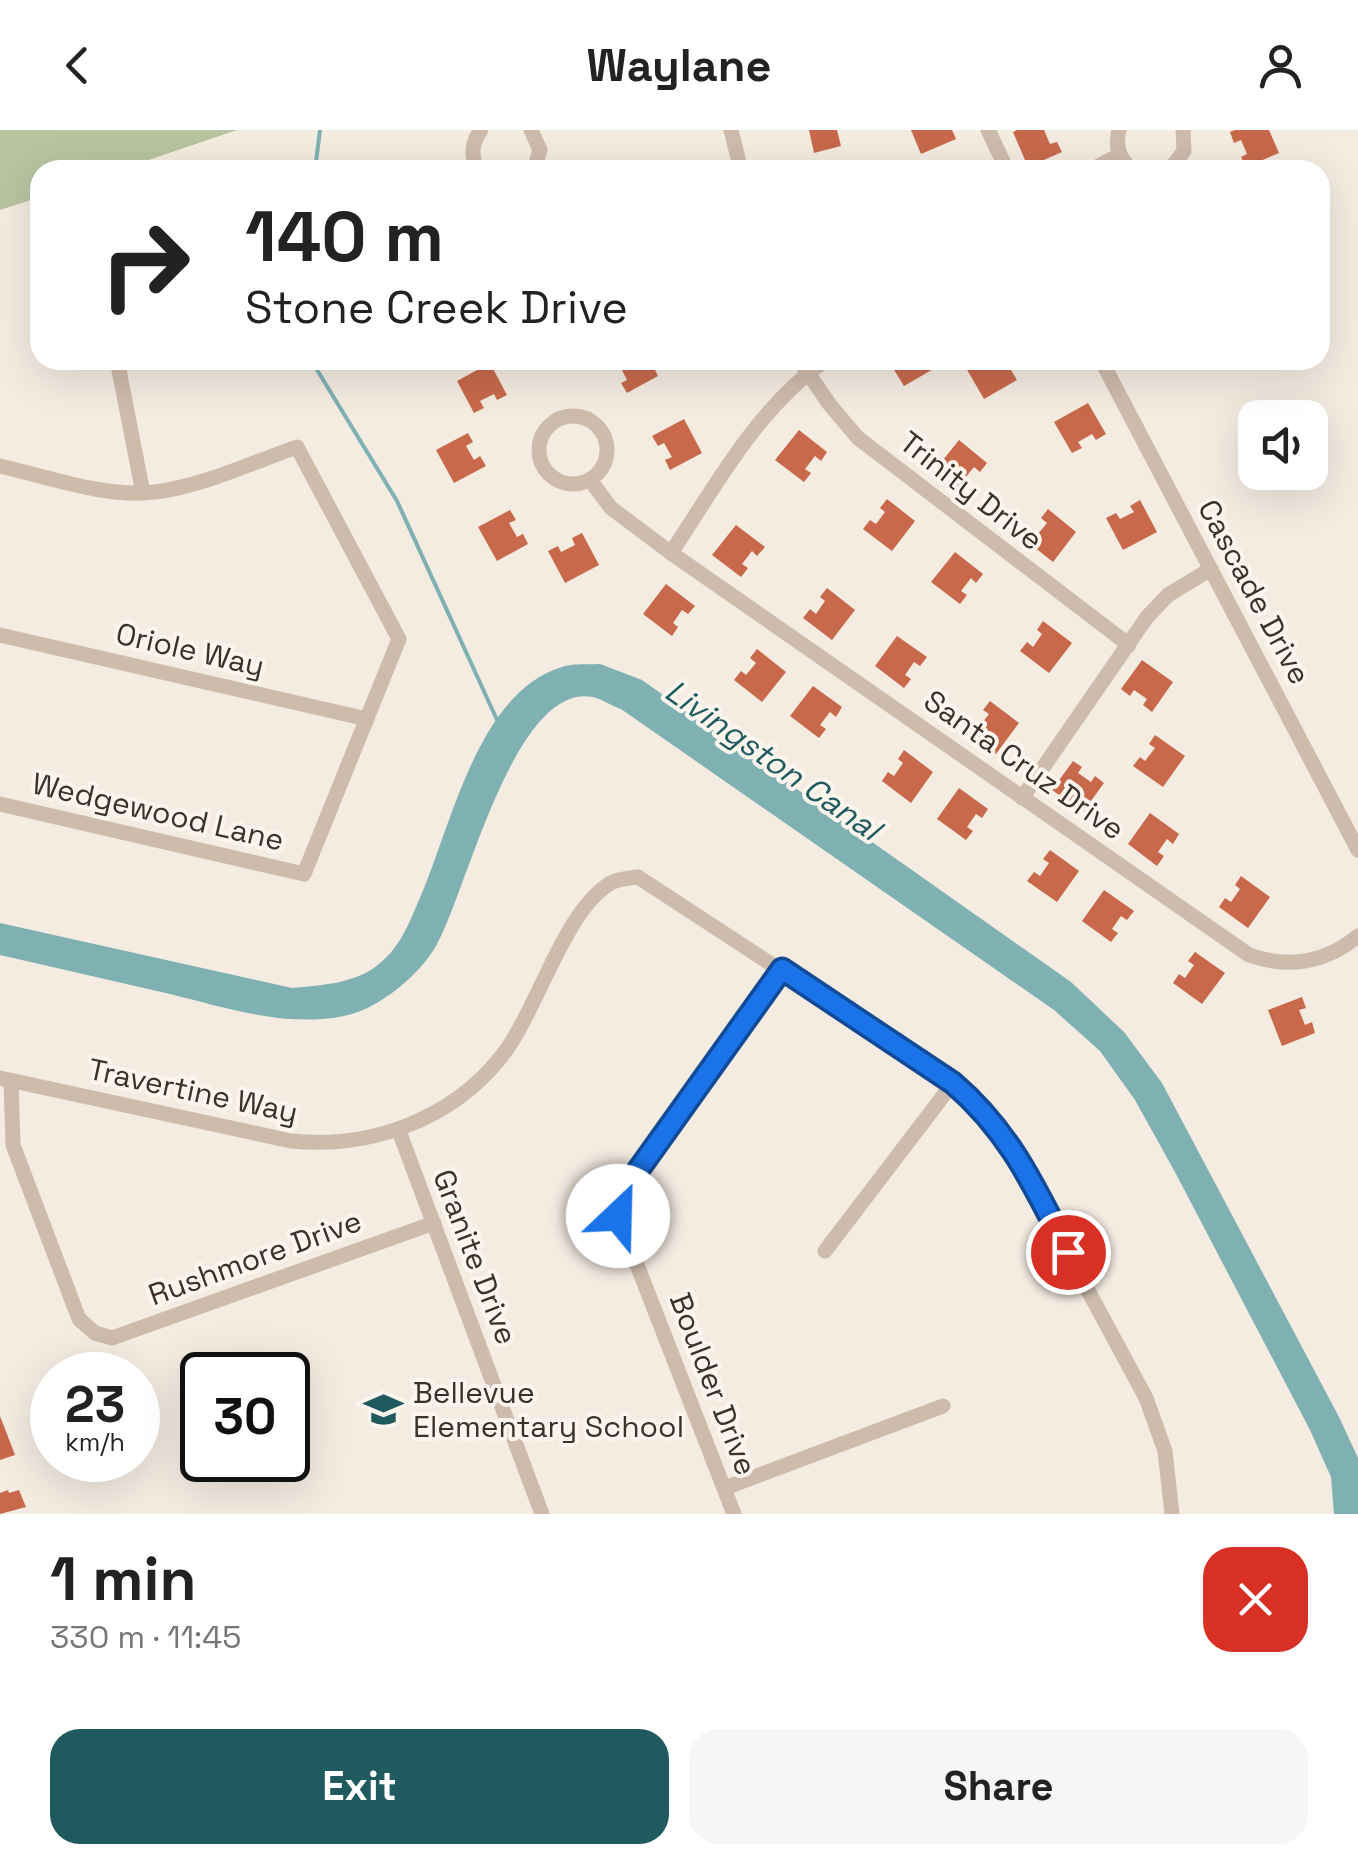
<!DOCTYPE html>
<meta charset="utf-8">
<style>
body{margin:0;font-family:"Space Grotesk",sans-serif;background:#f6f6f6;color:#222;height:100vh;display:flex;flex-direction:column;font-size:38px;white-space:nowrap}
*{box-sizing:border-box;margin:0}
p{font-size:32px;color:#767676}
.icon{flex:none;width:55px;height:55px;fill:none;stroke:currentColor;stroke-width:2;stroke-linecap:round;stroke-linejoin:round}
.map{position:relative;height:1384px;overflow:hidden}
.drawer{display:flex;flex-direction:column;background:#fff;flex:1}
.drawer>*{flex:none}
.banner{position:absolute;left:30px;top:30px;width:1300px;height:210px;border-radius:30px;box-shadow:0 10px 40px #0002;background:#fff;color:#222;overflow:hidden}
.buttons{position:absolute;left:1238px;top:270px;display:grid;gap:20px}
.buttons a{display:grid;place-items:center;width:90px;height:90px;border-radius:20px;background:#fff;box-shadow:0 10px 40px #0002;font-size:50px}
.speed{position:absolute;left:30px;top:1222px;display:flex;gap:20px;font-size:50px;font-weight:700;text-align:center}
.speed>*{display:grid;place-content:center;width:130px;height:130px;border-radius:50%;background:#fff;box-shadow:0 10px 40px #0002;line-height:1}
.speed small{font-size:25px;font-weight:400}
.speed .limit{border:5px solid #111;border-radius:15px;background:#fff;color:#111}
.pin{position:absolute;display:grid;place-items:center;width:85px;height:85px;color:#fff;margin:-42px;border:5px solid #fff;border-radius:50%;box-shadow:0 2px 10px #0007}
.me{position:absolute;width:110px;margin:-55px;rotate:24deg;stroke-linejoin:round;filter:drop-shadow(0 0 8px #0008)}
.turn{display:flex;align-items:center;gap:35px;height:210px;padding:0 50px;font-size:45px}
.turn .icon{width:130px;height:130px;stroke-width:2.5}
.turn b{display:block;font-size:70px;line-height:85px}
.round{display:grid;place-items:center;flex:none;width:105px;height:105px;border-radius:30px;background:#f6f6f6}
.summary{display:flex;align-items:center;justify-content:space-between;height:170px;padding:0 50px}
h1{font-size:60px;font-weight:700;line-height:75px}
.button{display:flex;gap:20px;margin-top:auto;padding:20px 50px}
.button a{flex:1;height:115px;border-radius:30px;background:#1f5a5e;color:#fff;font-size:40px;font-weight:700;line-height:115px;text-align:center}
.button a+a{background:#f6f6f6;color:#222}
header{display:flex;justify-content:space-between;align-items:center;height:130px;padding:0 50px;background:#fff;font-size:45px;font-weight:700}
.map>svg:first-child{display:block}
</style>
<header><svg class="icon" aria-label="back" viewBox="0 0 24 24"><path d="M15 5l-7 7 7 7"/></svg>Waylane<svg class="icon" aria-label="person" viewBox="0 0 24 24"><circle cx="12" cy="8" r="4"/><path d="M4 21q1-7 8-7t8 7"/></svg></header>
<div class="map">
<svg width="1358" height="1384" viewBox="0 0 1358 1384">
<rect width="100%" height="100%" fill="#f4ebe1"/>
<!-- green -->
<path fill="#b8c4a0" d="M 0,0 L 237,0 L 119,40 L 40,40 L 40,67 L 0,80 Z"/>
<!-- water -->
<path fill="#7fb0b2" d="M 600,534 L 642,550 L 1071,852 L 1124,902 L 1162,953 L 1339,1287 L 1358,1328 L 1358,1384 L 1334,1384 L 1331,1347 L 1310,1300 L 1176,1044 L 1135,970 L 1100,921 L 1054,880 L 621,579 C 612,576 602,569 593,567 C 514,551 466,765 436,816 C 419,845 381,877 348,885 C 289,899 227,878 170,864 C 113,851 57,838 0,825 L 0,793 L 292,858 C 322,855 355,854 379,834 C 402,816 411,788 422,763 C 452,692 479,562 562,537 C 573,533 588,535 600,534 Z"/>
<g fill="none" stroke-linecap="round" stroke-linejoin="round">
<!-- stream -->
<g stroke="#7fb0b2" stroke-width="4">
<path d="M 315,40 L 320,0"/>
<path d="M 311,230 L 397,371 L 498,592"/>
</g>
</g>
<!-- building -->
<g fill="#c8694b">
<path d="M 809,0 L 837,0 L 841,16 L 814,23 Z"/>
<path d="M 911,0 L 952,0 L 956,9 L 921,24 Z"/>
<path d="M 1017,0 L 1044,0 L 1050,14 L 1057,12 L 1062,22 L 1028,37 L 1013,2 Z"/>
<path d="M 1235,0 L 1269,0 L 1279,23 L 1246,37 L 1241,27 L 1247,24 L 1241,10 L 1234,13 L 1230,2 Z"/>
<path d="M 609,230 L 650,230 L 658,246 L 627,263 L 621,253 L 627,250 L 620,236 L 614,239 Z"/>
<path d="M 888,230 L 930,230 L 935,238 L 904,256 Z"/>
<path d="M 993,230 L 1005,230 L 1017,250 L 984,269 L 966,238 L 975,232 L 979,238 Z"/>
<path d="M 490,233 L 507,265 L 497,270 L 494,264 L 480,271 L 484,278 L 474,283 L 457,251 Z"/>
<path d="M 1088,273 L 1106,304 L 1096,310 L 1092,304 L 1078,312 L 1082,318 L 1072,323 L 1054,292 Z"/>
<path d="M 684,289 L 702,323 L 670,340 L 665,330 L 672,327 L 664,313 L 658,316 L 652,306 Z"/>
<path d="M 799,300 L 827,322 L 821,331 L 815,326 L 805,339 L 811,343 L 804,352 L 775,330 Z"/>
<path d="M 468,303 L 473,312 L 466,316 L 474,330 L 480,326 L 486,336 L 454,353 L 436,320 Z"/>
<path d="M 959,310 L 987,333 L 980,342 L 974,337 L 964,349 L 970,354 L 963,363 L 935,340 Z"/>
<path d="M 887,369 L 915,391 L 892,421 L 863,399 L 870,390 L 876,394 L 885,382 L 880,378 Z"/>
<path d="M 1140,370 L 1157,402 L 1123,420 L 1106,388 L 1116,383 L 1120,389 L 1134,382 L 1130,376 Z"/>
<path d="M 1048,379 L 1076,402 L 1053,432 L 1024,409 L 1031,401 L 1037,405 L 1047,393 L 1041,388 Z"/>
<path d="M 510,380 L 516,390 L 509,393 L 517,407 L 523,404 L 528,414 L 497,431 L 478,397 Z"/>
<path d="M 736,395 L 765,417 L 757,426 L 752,421 L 742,434 L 748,438 L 741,447 L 712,425 Z"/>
<path d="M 582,403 L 599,435 L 565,453 L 548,421 L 558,416 L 561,422 L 575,415 L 572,408 Z"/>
<path d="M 955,422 L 983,444 L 976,453 L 971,448 L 961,461 L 967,465 L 960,474 L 931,452 Z"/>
<path d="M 666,454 L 695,476 L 688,484 L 682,480 L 673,493 L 678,497 L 672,506 L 643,484 Z"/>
<path d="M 827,458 L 855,480 L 832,510 L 803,488 L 810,479 L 816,484 L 825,471 L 820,467 Z"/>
<path d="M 1043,491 L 1072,513 L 1049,543 L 1020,521 L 1027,512 L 1033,517 L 1042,504 L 1037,500 Z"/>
<path d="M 897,506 L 927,527 L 920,536 L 914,532 L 905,545 L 911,549 L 904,558 L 875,536 Z"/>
<path d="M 757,519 L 786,542 L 762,572 L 734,550 L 741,541 L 746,545 L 756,533 L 750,528 Z"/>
<path d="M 1142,530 L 1173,552 L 1152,582 L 1143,575 L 1147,569 L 1134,560 L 1130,566 L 1121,559 Z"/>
<path d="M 813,556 L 842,577 L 836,587 L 830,582 L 820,595 L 826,599 L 819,608 L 790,586 Z"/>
<path d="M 990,571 L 1019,593 L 996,624 L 967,602 L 974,593 L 979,597 L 989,584 L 983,580 Z"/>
<path d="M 1155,605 L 1185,626 L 1163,657 L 1133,636 L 1140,627 L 1145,631 L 1155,618 L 1149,614 Z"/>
<path d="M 904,620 L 933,642 L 911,673 L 882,651 L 888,642 L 894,646 L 903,633 L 898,629 Z"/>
<path d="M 1073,631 L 1082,637 L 1078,643 L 1091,652 L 1095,646 L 1104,653 L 1083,682 L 1052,660 Z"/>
<path d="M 959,658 L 988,679 L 982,688 L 976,684 L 967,697 L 973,701 L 966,710 L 937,689 Z"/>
<path d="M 1150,683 L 1179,704 L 1173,714 L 1167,709 L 1158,722 L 1164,726 L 1157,736 L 1128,714 Z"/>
<path d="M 1050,720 L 1079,741 L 1057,772 L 1027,751 L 1034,742 L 1040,746 L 1049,733 L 1043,729 Z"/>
<path d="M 1241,746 L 1270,767 L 1248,798 L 1219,777 L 1225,768 L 1231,772 L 1240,759 L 1235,755 Z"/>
<path d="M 1104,760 L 1134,781 L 1127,790 L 1121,786 L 1112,799 L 1118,803 L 1111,812 L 1082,791 Z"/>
<path d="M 1195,822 L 1225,843 L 1202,874 L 1173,853 L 1179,844 L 1185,848 L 1194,835 L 1188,831 Z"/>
<path d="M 1302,867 L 1306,878 L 1299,880 L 1305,895 L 1312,892 L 1315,903 L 1282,916 L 1268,880 Z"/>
<path d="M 0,1286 L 15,1325 L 0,1330 Z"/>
<path d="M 8,1360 L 9,1363 L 19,1360 L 26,1377 L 0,1384 L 0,1363 Z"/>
</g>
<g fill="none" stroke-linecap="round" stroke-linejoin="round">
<!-- minor -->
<g stroke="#cdbbac" stroke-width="15">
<path d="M 531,0 L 540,20 L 534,40"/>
<path d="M 731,0 L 741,40"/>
<path d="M 988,0 L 1007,40"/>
<path d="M 1119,0 C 1115,16 1119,30 1133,40"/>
<path d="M 478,40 C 470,26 472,12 481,0"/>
<path d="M 1091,40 L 1119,25"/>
<path d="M 1170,40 L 1184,21 L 1183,0"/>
<path d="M 117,230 L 143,363"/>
<path d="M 799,230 L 830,275 L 858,308 L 1129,515"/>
<path d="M 1101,230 L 1358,720"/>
<circle cx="573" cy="320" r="34"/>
<path d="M 0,336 C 49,347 104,368 155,362 C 203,356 251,333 297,317 L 399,509 L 304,744 L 0,674"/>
<path d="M 590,350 L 611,378 L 671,423 L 1249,825 C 1289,839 1325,833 1358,806"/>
<path d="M 671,423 C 716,355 758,277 826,230"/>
<path d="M 0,505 L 367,589"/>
<path d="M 1022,668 L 1147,487 L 1168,465 L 1211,439"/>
<path d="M 0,948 L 291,1011 C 370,1019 451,990 501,927 C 537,882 563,783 609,754 C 616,749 629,748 638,747 L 953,953 L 996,993 L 1007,1010 L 1146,1268 L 1165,1321 L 1172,1384"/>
<path d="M 11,951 L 13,1015 L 79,1189 L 95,1203 L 112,1208 L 434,1093"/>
<path d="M 399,1001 L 542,1384"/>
<path d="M 825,1121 L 953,953"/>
<path d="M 725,1358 L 943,1276"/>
<path d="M 734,1384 L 618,1086 L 624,1060 L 781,839"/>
</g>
</g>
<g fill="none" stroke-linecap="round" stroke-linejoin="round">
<defs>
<path id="route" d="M 618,1086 L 624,1060 L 782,839 L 953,953 C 1010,1002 1034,1056 1068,1122"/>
</defs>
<!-- route casing -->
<use href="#route" stroke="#114b97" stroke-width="25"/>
<!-- route -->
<use href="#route" stroke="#1a73e8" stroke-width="18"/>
</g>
<!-- icons -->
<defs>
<symbol id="school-bare" viewBox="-9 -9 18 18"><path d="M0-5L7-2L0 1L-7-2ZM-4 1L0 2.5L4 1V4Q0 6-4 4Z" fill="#1f5a5e" stroke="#fbf5ee" stroke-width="2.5" paint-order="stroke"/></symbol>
</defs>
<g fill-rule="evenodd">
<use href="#school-bare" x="356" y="1252" width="55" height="55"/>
</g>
<g text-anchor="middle" stroke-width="8" stroke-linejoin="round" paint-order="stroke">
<!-- street labels -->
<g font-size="30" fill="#3b302b" stroke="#fbf5ee">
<text transform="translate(971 361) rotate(38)" y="10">Trinity Drive</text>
<text transform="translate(1254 462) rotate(62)" y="10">Cascade Drive</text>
<text transform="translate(190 520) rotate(13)" y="10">Oriole Way</text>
<text transform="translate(1024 635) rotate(35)" y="10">Santa Cruz Drive</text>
<text transform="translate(158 682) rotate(13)" y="10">Wedgewood Lane</text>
<text transform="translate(193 961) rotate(12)" y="10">Travertine Way</text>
<text transform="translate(475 1127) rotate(69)" y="10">Granite Drive</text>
<text transform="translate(255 1128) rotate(-20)" y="10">Rushmore Drive</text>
<text transform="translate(713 1254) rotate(69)" y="10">Boulder Drive</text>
</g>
<!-- poi labels -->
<g font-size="30" fill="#3b302b" stroke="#fbf5ee" text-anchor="start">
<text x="413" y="1273">Bellevue<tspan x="413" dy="34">Elementary School</tspan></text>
</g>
<!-- water labels -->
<g font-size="32" font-style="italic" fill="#1f5a5e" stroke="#fbf5ee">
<text transform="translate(773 630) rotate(35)" y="11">Livingston Canal</text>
</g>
</g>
</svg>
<div class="buttons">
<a><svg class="icon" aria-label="sound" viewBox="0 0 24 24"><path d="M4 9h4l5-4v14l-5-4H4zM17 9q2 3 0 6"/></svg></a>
</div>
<div class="speed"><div>23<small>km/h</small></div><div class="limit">30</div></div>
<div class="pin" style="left:1068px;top:1122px;background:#d93025"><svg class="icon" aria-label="arrive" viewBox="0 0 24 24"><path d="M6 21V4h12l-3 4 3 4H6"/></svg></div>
<svg class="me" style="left:618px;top:1086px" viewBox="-20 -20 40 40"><circle r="19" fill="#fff"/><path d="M0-13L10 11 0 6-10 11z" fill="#1a73e8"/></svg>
<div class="banner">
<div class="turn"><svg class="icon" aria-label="right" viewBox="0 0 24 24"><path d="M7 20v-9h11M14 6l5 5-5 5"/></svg><div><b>140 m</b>Stone Creek Drive</div></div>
</div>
</div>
<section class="drawer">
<div class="summary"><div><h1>1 min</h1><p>330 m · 11:45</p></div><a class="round" style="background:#d93025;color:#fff"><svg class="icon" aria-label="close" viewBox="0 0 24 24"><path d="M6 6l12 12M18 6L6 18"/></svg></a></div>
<div class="button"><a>Exit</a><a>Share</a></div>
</section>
